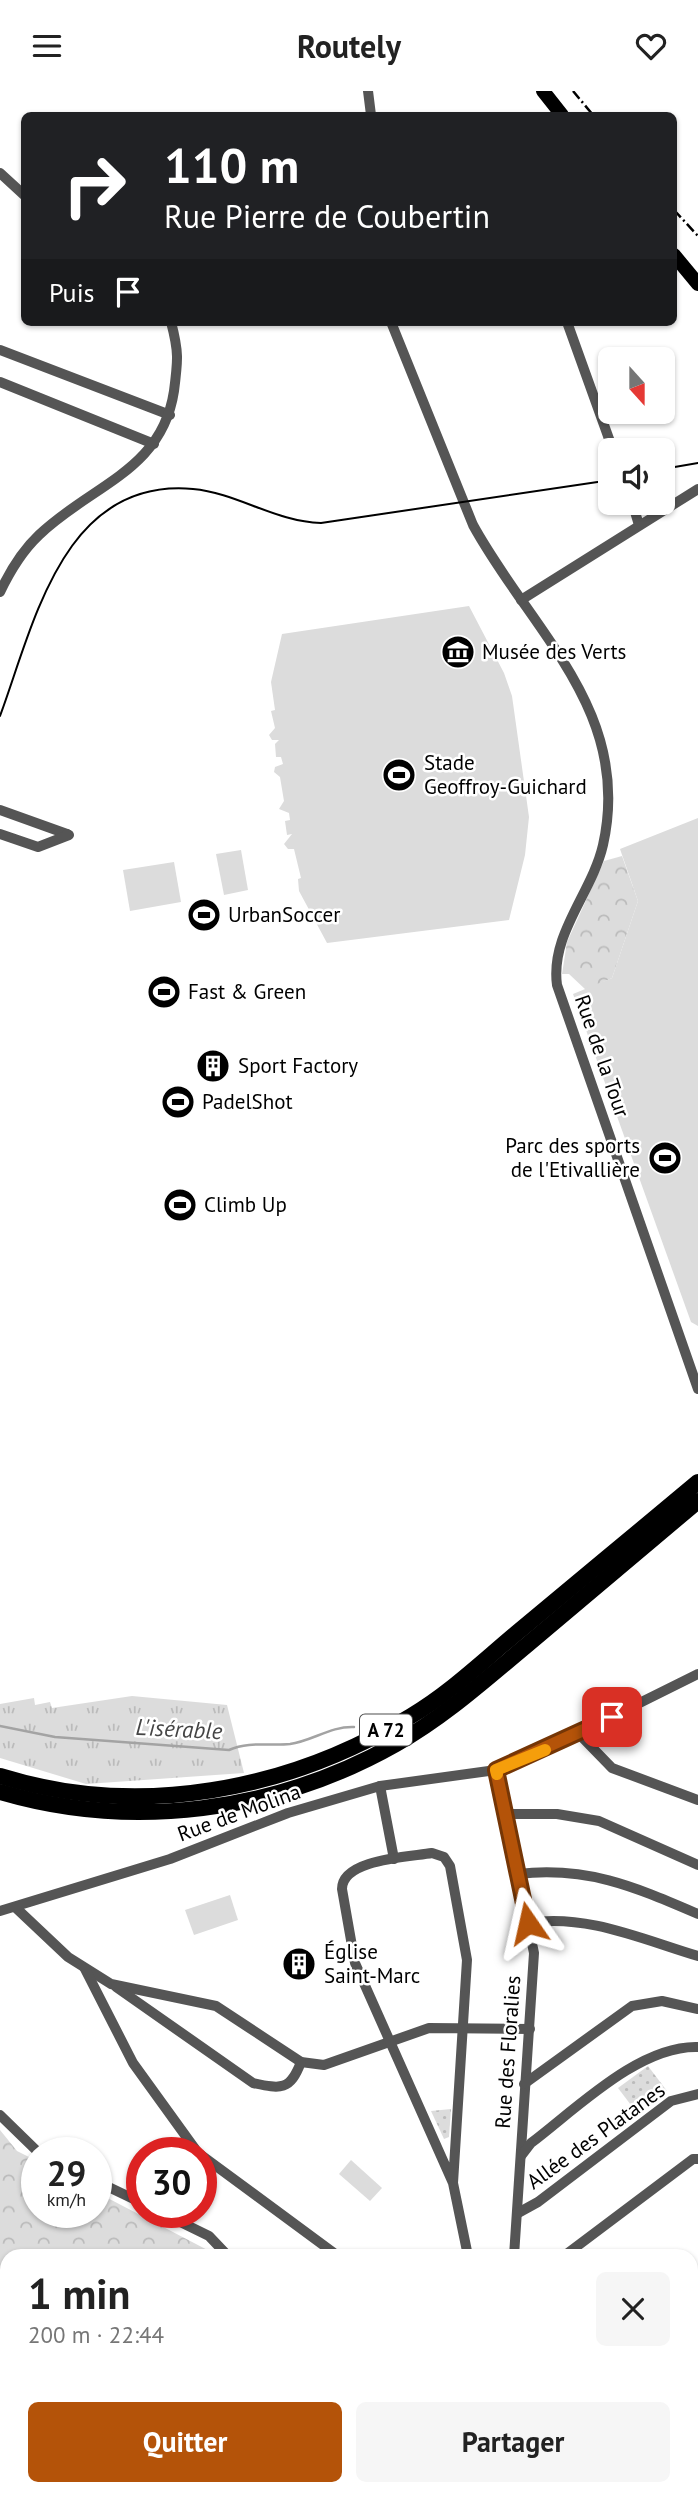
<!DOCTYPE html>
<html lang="fr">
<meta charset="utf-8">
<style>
body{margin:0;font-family:"PT Sans",sans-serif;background:#f6f6f6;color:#222;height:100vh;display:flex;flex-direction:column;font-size:26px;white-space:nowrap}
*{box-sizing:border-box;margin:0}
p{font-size:23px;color:#767676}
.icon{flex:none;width:38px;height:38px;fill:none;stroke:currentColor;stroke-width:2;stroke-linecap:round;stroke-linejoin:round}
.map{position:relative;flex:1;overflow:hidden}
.details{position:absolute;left:0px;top:2158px;width:698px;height:247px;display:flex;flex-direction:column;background:#fff;border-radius:21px 21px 0 0;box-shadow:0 2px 5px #0004}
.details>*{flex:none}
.banner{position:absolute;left:21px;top:21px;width:656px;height:214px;border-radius:10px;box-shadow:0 2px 5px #0004;background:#202124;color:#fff;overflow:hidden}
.needle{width:46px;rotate:159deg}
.fabs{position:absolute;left:598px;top:256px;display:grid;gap:14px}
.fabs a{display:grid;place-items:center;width:77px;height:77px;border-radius:10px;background:#fff;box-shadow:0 2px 5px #0004;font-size:35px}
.speed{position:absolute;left:21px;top:2046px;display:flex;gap:14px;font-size:35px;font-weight:700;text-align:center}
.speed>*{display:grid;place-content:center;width:91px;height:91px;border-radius:50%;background:#fff;box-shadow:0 2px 5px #0004;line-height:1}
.speed small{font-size:18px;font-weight:400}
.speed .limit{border:10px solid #d22;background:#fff;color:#111}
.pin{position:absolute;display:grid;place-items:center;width:60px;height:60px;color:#fff;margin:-30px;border-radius:14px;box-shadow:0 4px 10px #0006}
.me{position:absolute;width:77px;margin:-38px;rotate:349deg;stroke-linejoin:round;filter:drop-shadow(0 0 5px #0008)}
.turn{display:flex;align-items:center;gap:24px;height:147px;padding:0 28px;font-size:32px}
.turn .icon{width:91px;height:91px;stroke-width:2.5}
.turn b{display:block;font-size:49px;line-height:60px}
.then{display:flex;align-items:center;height:66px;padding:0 28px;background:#0003;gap:14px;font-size:26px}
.round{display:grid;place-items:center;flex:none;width:74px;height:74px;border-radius:10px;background:#f6f6f6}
.headline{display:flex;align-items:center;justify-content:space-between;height:119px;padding:0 28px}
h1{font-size:42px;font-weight:700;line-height:52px}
.cta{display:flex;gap:14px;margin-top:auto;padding:14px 28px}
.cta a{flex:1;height:80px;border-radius:10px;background:#b45309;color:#fff;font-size:28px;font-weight:700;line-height:80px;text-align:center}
.cta a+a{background:#f6f6f6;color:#222}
header{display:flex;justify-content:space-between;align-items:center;height:91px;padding:0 28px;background:#fff;font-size:32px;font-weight:700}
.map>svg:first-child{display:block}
</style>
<header><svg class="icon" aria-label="menu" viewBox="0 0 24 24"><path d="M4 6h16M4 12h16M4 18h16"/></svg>Routely<svg class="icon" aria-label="heart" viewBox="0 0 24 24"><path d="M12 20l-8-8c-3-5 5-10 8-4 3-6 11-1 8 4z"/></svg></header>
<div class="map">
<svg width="698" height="2404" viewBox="0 0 698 2404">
<defs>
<pattern id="grass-tufts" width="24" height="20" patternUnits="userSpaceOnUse" patternTransform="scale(1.75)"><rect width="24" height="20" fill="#dcdcdc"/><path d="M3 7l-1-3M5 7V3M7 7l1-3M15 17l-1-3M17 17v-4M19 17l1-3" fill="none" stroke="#bbb"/></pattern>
<pattern id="forest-crowns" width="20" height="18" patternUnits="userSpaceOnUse" patternTransform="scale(1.75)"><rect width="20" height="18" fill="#dcdcdc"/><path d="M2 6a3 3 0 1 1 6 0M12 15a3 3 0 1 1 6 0" fill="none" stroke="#bbb"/></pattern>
<pattern id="garden-dots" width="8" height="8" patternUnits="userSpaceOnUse" patternTransform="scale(1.75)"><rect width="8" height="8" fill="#dcdcdc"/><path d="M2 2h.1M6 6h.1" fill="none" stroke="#bbb" stroke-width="1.8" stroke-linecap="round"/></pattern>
</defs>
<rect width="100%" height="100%" fill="#fff"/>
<!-- grass -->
<path fill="url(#grass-tufts)" d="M 132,1605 L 227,1614 L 244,1682 L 86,1693 L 0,1667 L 0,1613 L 34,1607 L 35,1614 L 50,1611 L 52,1617 Z"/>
<!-- forest -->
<g fill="url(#forest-crowns)">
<path d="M 622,765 L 638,810 L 612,887 L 586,899 L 569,883 L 562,883 L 567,851 L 604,770 Z"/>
<path d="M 0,2039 L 17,2060 L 37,2070 L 37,2121 L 96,2121 L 96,2101 L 219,2165 L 7,2165 L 7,2308 L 0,2305 Z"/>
<path d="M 158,2398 L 367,2398 L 369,2404 L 155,2404 Z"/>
</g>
<!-- garden -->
<g fill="url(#garden-dots)">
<path d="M 648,1975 L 667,2000 L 637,2022 L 618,1997 Z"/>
<path d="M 451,2018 L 449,2046 L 444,2048 L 431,2020 Z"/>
</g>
<!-- pitch -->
<g fill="#dcdcdc">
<path d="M 469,515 L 504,582 L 512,605 L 529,726 L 525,764 L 509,829 L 327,852 L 299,800 L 298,788 L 301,787 L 294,758 L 288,758 L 284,753 L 292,743 L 287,744 L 285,730 L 290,729 L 289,722 L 279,718 L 284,710 L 280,686 L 274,681 L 275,676 L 283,673 L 281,666 L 276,666 L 275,653 L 279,649 L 272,649 L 269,644 L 275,637 L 271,620 L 275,619 L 271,591 L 282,543 Z"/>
<path d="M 698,727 L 698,1235 L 691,1231 L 573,903 L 612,887 L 638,810 L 620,758 Z"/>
<path d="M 241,759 L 248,799 L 224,804 L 216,763 Z"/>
<path d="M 174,771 L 181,811 L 130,820 L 123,779 Z"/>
<path d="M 230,1804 L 238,1829 L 194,1844 L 185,1819 Z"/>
<path d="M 351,2069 L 382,2097 L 370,2110 L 339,2083 Z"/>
</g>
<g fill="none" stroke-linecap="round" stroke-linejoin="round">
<!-- stream -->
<path stroke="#a3a3a3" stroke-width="2.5" d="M 0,1635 L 55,1646 L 229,1659 C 249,1650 269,1655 290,1653 C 312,1650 331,1635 354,1636"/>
<!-- minor -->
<g stroke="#555" stroke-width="10">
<path d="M 368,0 L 371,24"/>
<path d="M 0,82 L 24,104"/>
<path d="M 391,231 L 473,434 C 531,540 633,620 603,754 C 592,802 550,843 557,894 L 698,1298"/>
<path d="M 567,231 L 613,359"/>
<path d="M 0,259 L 170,324"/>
<path d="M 0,291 L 154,353"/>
<path d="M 632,411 L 639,434"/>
<path d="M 0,501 C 10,480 22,460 39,444 C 91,394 162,380 174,300 C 178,269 179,261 171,231"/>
<path d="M 521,509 L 698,398"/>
<path d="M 0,719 L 67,743"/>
<path d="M 0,743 L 38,756 L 69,744 L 67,743"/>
<path d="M 579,1643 L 612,1677 L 698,1709"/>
<path d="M 496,1679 L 534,1862 L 514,2165"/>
<path d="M 380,1695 L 394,1768"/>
<path d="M 505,1723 L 557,1723 L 599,1730 L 698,1774"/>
<path d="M 518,1783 C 588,1775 635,1796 698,1823"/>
<path d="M 15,1816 L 68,1866 L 111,1893 L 216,1915 L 301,1971 L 324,1974 L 429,1937 L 530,1938"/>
<path d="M 0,1820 L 170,1768 L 288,1722 L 380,1695 L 496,1679 L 559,1652 L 698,1583"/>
<path d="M 528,1832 C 585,1822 644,1849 698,1865"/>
<path d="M 85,1878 L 133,1972 L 198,2062"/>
<path d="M 116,1896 L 253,1992 C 281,1998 290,2000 301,1971"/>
<path d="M 524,1993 L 632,1915 L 662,1910 L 698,1918"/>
<path d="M 0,2024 L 39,2062"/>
<path d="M 201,2064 L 338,2165"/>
<path d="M 521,2065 L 531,2052 C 575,2019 639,1954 698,1956"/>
<path d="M 96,2090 L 142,2112"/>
<path d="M 453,2092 L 467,1869 L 450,1775 L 444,1766 L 432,1762 C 409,1766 342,1768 342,1798 L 355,1872 L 453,2092 L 468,2165"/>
<path d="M 160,2121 L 209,2145 L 228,2165"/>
<path d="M 518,2122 L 538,2111 L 671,2010 L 698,2003"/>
<path d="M 564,2165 L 693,2068 L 698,2068"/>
<path d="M 691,2237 L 698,2234"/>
<path d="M 0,2349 L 7,2351"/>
<path d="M 26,2398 L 40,2404"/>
<path d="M 375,2398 L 377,2404"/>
<path d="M 487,2398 L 488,2404"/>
<path d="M 526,2398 L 527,2404"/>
<path d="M 71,2404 L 86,2401 L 98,2404"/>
<path d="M 548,2404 L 553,2398"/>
<path d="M 687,2404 L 698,2394"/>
</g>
<!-- major -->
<g stroke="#000" stroke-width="14">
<path d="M 543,0 L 562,24"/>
<path d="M 674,164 L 698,193"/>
</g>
<!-- highway -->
<g stroke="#000" stroke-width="16">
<path d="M 0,1685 C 139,1728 288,1700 411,1625 C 450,1602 484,1569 519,1540 C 579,1490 638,1441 698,1391"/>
<path d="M 0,1701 C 132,1740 276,1721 396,1653 C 444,1626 485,1589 527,1554 C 584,1506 641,1458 698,1410"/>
</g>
<!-- tram -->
<g stroke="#000" stroke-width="2">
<path d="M 663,378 L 698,372"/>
<path d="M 0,625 C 34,533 63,386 193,398 C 237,402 276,431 321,432 L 611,389"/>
</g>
<!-- rail -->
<g stroke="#000" stroke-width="2.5" stroke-dasharray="10 3.5 2 3.5" stroke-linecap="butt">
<path d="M 573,0 L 593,24"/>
<path d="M 674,119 L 698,145"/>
</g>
</g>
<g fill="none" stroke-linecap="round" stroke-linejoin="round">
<defs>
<path id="route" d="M 528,1832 L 496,1679 L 612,1626"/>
</defs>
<!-- route casing -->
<use href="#route" stroke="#753606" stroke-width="18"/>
<!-- route -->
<use href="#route" stroke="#b45309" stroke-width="12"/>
<!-- slow -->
<path stroke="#f59e0b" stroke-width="12" d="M 497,1683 L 496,1679 L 545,1659"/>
</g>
<!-- icons -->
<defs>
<symbol id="museum-disc" viewBox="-11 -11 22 22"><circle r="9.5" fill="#000" stroke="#fff"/><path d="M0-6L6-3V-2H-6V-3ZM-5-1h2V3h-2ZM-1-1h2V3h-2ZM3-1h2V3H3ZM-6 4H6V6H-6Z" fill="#fff"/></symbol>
<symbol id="stadium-disc" viewBox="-11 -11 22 22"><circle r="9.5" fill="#000" stroke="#fff"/><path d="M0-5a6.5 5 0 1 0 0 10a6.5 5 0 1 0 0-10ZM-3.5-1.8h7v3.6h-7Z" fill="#fff"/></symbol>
<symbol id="building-disc" viewBox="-11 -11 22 22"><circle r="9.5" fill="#000" stroke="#fff"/><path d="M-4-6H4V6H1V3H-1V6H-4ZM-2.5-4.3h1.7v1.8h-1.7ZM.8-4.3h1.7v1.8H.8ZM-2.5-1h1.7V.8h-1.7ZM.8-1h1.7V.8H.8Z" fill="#fff"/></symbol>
</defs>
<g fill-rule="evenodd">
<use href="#museum-disc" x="439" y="542" width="38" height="38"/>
<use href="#stadium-disc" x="380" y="665" width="38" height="38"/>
<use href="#stadium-disc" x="185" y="805" width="38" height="38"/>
<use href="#stadium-disc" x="145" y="882" width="38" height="38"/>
<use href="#building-disc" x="194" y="956" width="38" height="38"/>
<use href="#stadium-disc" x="159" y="992" width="38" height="38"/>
<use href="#stadium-disc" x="646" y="1048" width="38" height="38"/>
<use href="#stadium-disc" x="161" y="1095" width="38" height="38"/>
<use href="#building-disc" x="280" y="1854" width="38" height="38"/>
</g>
<g text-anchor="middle" stroke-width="5" stroke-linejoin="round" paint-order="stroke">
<!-- shield labels -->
<rect fill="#fff" stroke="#4c4c4c" stroke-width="2" x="360" y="1623.5" width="52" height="31" rx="5"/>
<g font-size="19" font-weight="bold" fill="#000">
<text x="386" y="1646">A 72</text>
</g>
<!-- poi labels -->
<g font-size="21" fill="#000" stroke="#fff" text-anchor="start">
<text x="482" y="568">Musée des Verts</text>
<text x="424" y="679">Stade<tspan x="424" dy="24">Geoffroy-Guichard</tspan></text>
<text x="228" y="831">UrbanSoccer</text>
<text x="188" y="908">Fast &amp; Green</text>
<text x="238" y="982">Sport Factory</text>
<text x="202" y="1018">PadelShot</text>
<text x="640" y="1062" text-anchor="end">Parc des sports<tspan x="640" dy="24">de l'Etivallière</tspan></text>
<text x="204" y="1121">Climb Up</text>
<text x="324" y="1868">Église<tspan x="324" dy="24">Saint-Marc</tspan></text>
</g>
<!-- street labels -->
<g font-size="21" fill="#000" stroke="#fff">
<text transform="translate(602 965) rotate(71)" y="7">Rue de la Tour</text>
<text transform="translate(239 1722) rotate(-20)" y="7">Rue de Molina</text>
<text transform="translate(508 1961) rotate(-86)" y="7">Rue des Floralies</text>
<text transform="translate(596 2045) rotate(-36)" y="7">Allée des Platanes</text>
</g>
<!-- water labels -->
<g font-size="23" font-style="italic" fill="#444" stroke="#fff">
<text transform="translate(179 1638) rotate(3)" y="8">L'isérable</text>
</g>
</g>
</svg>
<div class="fabs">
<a><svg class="needle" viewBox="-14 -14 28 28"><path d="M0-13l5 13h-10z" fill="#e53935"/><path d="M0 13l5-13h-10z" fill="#767676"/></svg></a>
<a><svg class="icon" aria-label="sound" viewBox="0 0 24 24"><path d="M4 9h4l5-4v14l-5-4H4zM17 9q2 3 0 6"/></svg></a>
</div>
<div class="speed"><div>29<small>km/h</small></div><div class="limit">30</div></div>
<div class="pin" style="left:612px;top:1626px;background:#d93025"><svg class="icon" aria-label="arrive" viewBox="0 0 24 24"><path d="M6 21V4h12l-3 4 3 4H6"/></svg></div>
<svg class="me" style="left:528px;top:1832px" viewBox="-20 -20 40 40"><path d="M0-17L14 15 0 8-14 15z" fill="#b45309" stroke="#fff" stroke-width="4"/></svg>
<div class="banner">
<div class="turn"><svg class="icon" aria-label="right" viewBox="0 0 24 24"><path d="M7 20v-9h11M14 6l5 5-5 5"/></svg><div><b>110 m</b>Rue Pierre de Coubertin</div></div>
<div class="then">Puis<svg class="icon" aria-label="arrive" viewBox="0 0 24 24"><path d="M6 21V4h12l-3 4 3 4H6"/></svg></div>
</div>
<section class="details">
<div class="headline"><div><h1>1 min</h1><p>200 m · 22:44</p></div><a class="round"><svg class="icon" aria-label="close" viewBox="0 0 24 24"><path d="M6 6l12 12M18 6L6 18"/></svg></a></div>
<div class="cta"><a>Quitter</a><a>Partager</a></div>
</section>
</div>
